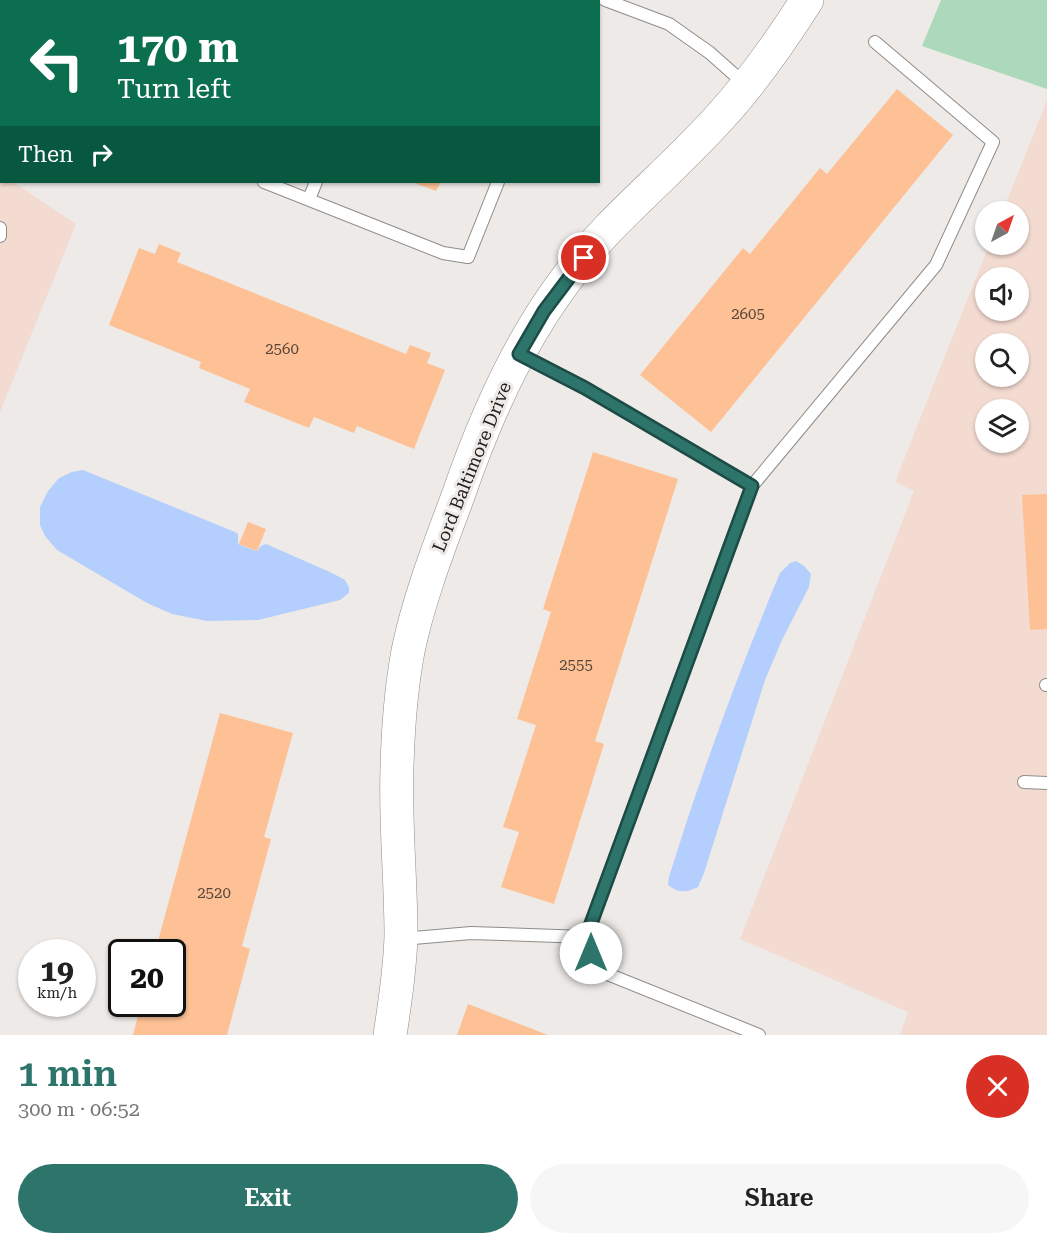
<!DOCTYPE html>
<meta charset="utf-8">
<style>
body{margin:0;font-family:"Roboto Serif",serif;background:#f6f6f6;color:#222;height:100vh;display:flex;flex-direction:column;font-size:22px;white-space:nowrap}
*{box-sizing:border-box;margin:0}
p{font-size:20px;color:#767676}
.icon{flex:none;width:33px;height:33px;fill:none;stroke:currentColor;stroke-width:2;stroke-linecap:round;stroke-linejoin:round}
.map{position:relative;height:1035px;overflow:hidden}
.panel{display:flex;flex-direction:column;background:#fff;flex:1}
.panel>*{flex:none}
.banner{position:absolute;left:0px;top:0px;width:600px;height:183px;box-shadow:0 2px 4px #0004;background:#0b6e4f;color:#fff;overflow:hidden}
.needle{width:39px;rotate:40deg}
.buttons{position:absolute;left:975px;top:201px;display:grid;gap:12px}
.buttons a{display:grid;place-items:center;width:54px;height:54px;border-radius:50%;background:#fff;box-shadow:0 2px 4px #0004;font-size:30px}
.speed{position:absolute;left:18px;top:939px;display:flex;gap:12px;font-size:30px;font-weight:700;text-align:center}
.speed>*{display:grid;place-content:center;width:78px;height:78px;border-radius:50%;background:#fff;box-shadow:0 2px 4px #0004;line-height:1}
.speed small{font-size:15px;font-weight:400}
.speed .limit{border:3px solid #111;border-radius:9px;background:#fff;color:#111}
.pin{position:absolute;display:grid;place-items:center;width:51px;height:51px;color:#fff;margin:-26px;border:3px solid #fff;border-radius:50%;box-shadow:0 2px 6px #0007}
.me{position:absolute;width:66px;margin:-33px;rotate:0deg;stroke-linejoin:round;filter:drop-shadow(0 0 4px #0008)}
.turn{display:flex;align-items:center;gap:21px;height:126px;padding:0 18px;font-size:27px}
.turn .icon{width:78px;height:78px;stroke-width:2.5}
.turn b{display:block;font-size:42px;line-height:51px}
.then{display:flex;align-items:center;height:57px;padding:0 18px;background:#0003;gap:12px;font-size:22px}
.round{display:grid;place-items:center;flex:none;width:63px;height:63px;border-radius:32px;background:#f6f6f6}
.overview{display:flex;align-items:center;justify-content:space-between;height:102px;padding:0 18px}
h1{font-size:36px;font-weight:600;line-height:45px;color:#2d746b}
.button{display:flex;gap:12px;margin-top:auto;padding:12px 18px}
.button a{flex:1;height:69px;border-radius:36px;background:#2d746b;color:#fff;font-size:24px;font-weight:600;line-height:69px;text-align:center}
.button a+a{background:#f6f6f6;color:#222}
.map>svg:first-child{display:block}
</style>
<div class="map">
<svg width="1047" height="1035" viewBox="0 0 1047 1035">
<rect width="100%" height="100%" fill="#eeeae7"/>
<!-- industrial -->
<g fill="#f4dbd2" fill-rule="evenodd">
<path d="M 1047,100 L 1047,1035 L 900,1035 L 908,1012 L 740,939 L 914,491 L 895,482 L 989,245 L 1018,244 L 1018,212 L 1003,211 ZM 986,278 L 1018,278 L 1018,310 L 986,310 ZM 986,344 L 1018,344 L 1018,376 L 986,376 ZM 986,410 L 1018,410 L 1018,442 L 986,442 Z"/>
<path d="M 0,173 L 1,174 L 2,182 L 13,182 L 76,224 L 0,412 Z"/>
</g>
<!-- green -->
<path fill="#acd9b9" d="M 941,0 L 1047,0 L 1047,89 L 922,46 Z"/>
<!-- water -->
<g fill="#b4cefe">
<path d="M 83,470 L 235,532 L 238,534 L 238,544 L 257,551 L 261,546 L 266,544 L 332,573 L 345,580 L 349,587 L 349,593 L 340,600 L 258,620 L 207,621 L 172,614 L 147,603 L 57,550 L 45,536 L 40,525 L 40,507 L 48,491 L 59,478 L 72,472 Z"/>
<path d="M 796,561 L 804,566 L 811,574 L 809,587 L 782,640 L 765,680 L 704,873 L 698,887 C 686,893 678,893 668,885 L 669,877 C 701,774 738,673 780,573 L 790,563 Z"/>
</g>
<!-- building -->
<g fill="#fec195">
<path d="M 897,89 L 953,135 L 711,432 L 640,375 L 743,248 L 750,254 L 820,168 L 827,174 Z"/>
<path d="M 412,182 L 441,182 L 436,191 Z"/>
<path d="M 159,244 L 181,253 L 177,262 L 406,354 L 410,345 L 431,353 L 427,363 L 445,370 L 414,449 L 357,426 L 354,433 L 314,417 L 309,428 L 244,402 L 250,389 L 199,368 L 201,362 L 109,325 L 139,248 L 155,254 Z"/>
<path d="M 593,452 L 678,479 L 595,741 L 604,744 L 554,904 L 501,887 L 519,832 L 503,827 L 536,725 L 517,719 L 551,612 L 543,609 Z"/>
<path d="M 1047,494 L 1047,629 L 1030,630 L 1022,495 Z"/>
<path d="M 248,522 L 266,529 L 257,551 L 239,544 Z"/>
<path d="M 220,713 L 293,733 L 264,837 L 271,839 L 242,946 L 250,949 L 227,1035 L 133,1035 L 141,1004 L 172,1004 L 172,952 L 155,952 Z"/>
<path d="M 468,1004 L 548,1035 L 457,1035 Z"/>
</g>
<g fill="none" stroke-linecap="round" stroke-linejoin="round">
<defs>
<g id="lane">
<path d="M 605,0 L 669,24 L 710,53 L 746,85"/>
<path d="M 386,2 L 387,0"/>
<path d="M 570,2 L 571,0"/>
<path d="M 0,77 L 2,77"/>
<path d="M 264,182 L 443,253 L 468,257 L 498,182"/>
<path d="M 309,199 L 316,182"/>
<path d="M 0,228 L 0,236"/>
<path d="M 520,354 L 585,388 L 752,486"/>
<path d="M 1046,685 L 1047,685"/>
<path d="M 1024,782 L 1047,783"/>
<path d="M 402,939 L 471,933 L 586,937"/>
<path d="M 759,1035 L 595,969 L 586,937 L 752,486 L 936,265 L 993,142 L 875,42"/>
</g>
<path id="secondary" d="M 390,1035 C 395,1003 400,969 401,936 C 401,880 395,824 397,767 C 398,729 401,689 408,651 C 419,598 439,547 458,496 C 480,432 507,368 544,311 C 563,282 585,253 609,228 C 645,191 685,156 720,117 C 753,81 781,41 807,0"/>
</defs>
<!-- lane casing -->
<use href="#lane" stroke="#8f8c89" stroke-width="14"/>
<!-- secondary casing -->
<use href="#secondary" stroke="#8f8c89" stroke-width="34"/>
<!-- lane -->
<use href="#lane" stroke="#fff" stroke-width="12"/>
<!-- secondary -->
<use href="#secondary" stroke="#fff" stroke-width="33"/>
</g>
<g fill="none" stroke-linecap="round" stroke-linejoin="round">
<defs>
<path id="route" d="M 584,258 L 544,311 L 519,354 L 585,388 L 752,486 L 586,937 L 591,953"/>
</defs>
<!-- route casing -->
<use href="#route" stroke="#1d4b46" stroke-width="15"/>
<!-- route -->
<use href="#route" stroke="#2d746b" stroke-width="10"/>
</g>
<g text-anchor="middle" stroke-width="6" stroke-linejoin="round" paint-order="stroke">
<!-- number labels -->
<g font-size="15" fill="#57473b">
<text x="748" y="319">2605</text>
<text x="282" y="354">2560</text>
<text x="576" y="670">2555</text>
<text x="214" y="898">2520</text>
</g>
<!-- street labels -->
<g font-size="18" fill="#1f1e1d" stroke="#eeeae7">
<text transform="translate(472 467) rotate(-68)" y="6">Lord Baltimore Drive</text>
</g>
</g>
</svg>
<div class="buttons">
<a><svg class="needle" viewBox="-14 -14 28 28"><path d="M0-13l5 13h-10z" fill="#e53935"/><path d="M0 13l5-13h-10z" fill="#767676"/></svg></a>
<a><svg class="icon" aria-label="sound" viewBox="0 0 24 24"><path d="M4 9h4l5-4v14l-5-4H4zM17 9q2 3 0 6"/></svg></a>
<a><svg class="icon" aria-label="search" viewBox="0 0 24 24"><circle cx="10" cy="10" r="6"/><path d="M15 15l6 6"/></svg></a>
<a><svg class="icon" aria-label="layers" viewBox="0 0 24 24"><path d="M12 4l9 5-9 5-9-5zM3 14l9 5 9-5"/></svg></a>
</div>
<div class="speed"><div>19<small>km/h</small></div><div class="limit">20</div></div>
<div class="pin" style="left:584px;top:258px;background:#d93025"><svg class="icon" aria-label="arrive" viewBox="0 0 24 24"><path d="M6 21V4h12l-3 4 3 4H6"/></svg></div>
<svg class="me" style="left:591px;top:953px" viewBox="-20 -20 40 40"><circle r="19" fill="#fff"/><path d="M0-13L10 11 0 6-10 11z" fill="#2d746b"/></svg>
<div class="banner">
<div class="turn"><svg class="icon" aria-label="left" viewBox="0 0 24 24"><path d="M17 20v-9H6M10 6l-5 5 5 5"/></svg><div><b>170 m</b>Turn left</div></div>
<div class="then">Then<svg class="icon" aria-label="right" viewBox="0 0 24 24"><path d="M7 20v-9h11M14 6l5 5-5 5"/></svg></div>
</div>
</div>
<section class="panel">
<div class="overview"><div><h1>1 min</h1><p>300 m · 06:52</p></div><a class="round" style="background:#d93025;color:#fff"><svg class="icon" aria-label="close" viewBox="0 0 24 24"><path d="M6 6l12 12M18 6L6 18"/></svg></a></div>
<div class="button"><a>Exit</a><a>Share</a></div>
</section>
